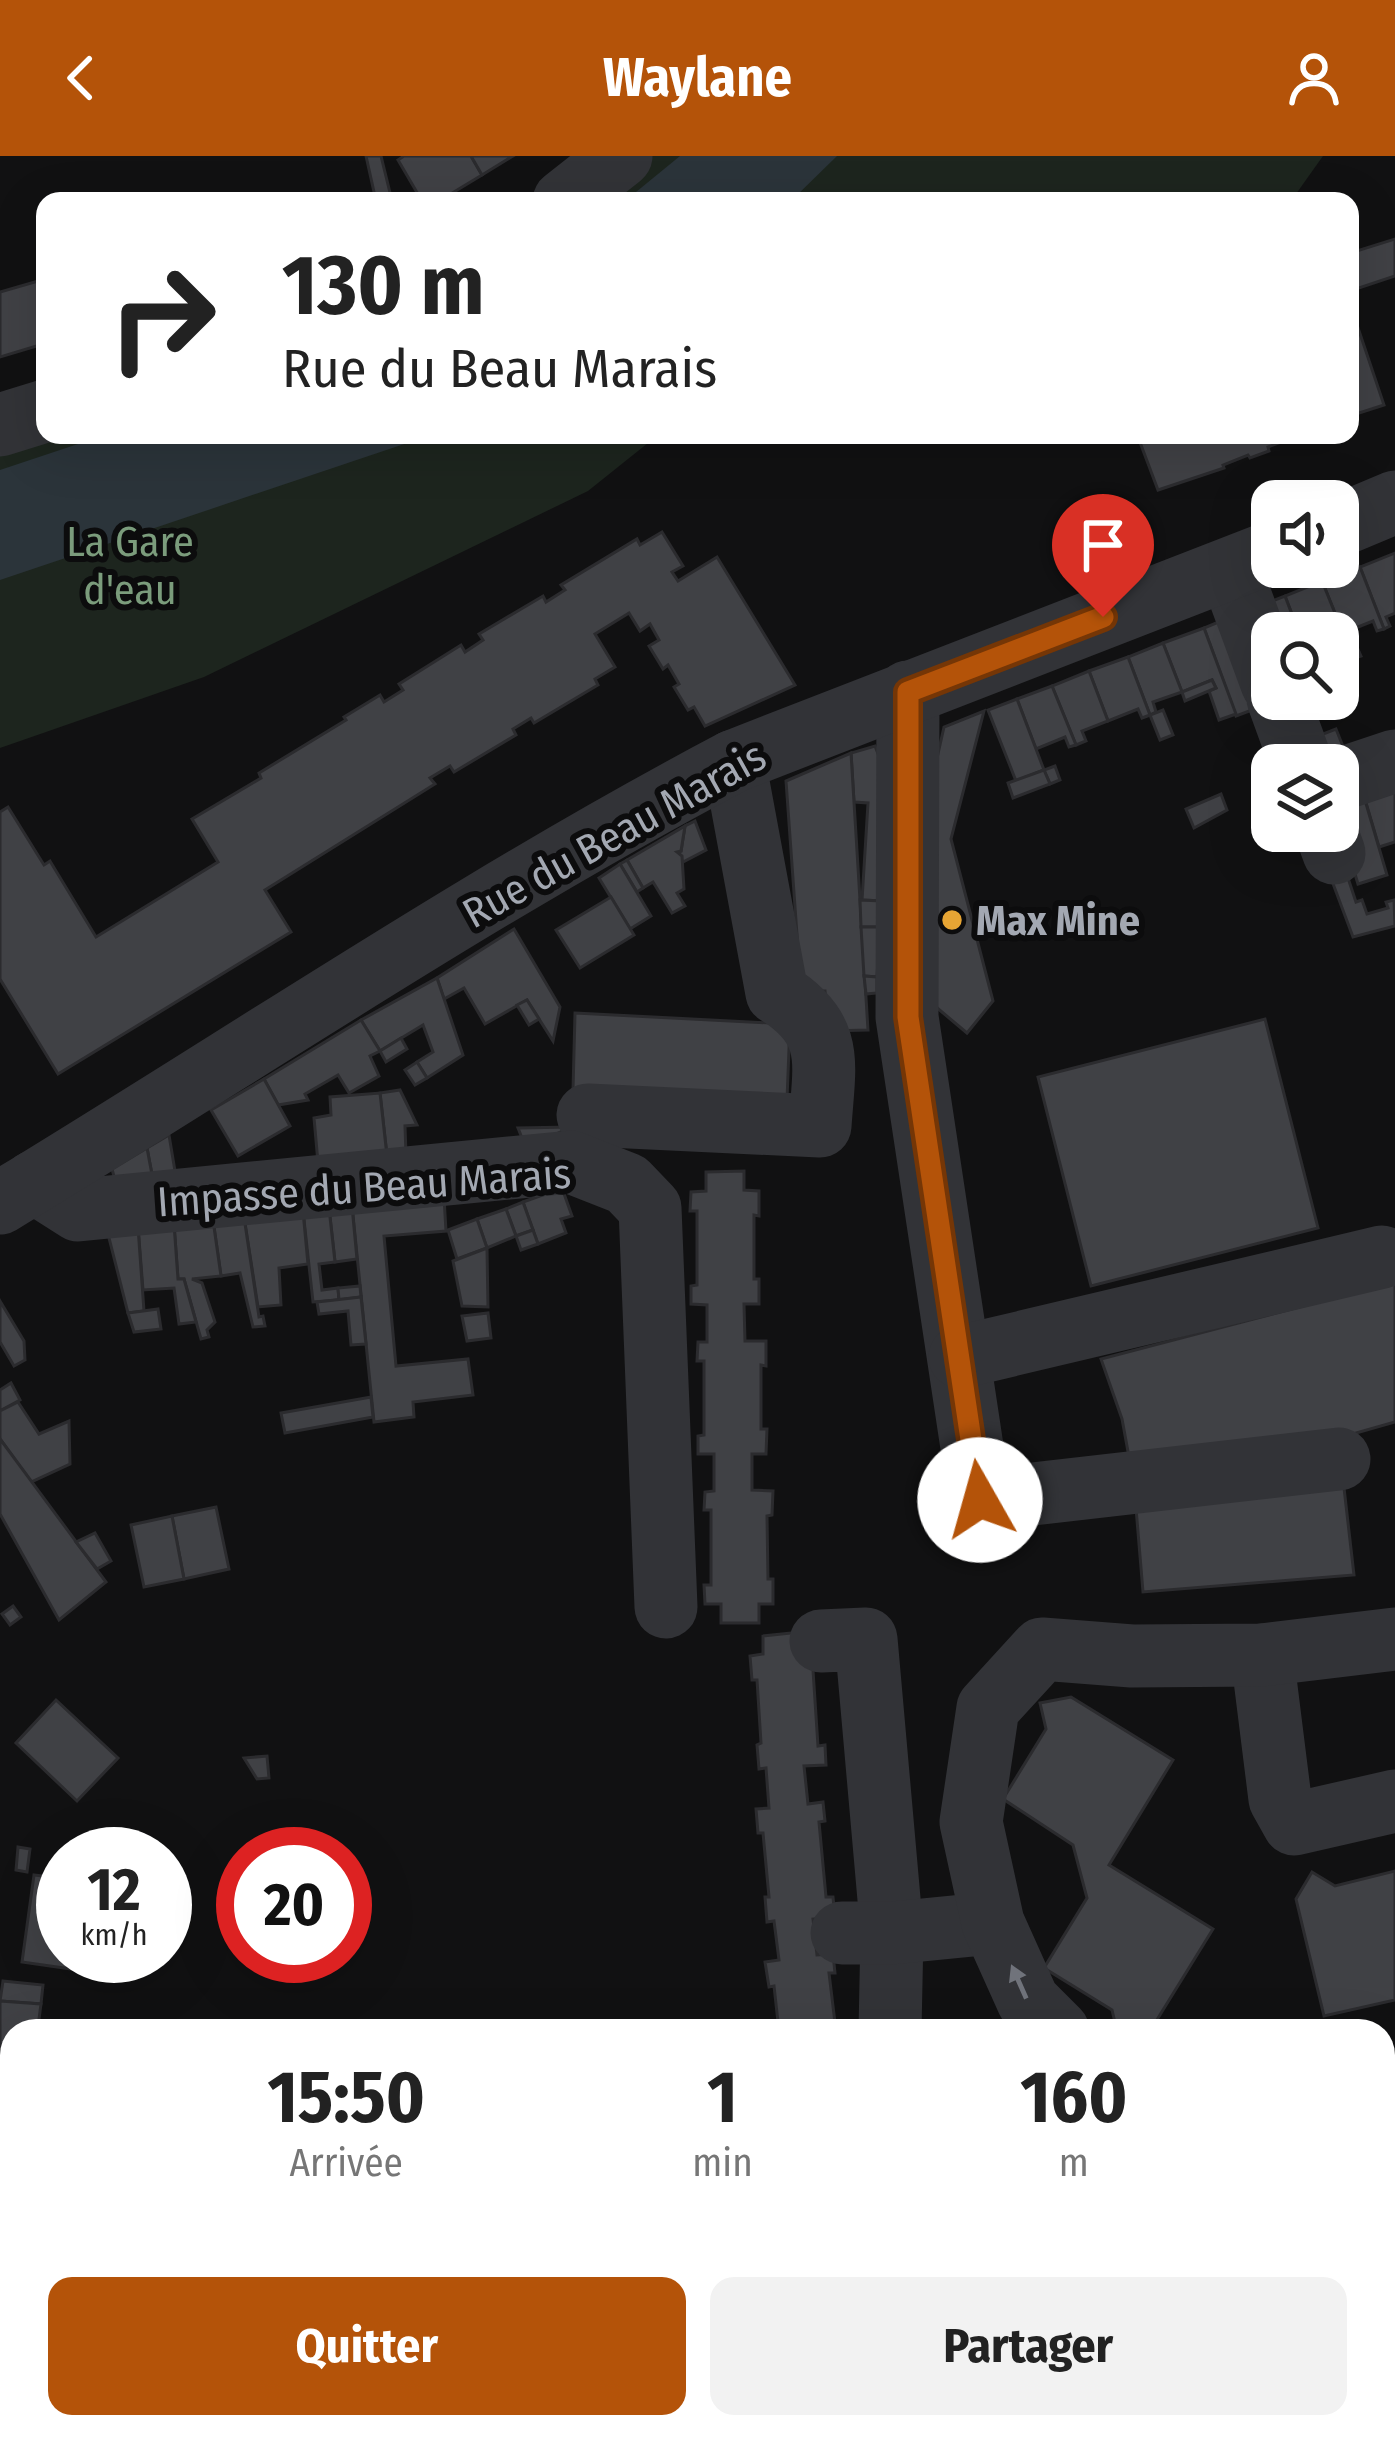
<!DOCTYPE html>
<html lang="fr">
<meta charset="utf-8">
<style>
body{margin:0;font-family:"Fira Sans Condensed",sans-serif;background:#f2f2f2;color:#222;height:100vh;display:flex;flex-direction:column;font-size:45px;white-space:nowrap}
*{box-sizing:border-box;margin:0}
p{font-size:39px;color:#767676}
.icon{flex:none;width:66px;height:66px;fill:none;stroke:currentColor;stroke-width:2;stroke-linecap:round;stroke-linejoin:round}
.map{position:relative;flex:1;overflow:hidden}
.drawer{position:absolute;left:0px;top:1863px;width:1395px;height:420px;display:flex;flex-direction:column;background:#fff;border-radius:36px 36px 0 0;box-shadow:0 12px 48px #0002}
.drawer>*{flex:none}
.banner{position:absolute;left:36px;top:36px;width:1323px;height:252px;border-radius:24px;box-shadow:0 12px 48px #0002;background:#fff;color:#222;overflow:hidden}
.tools{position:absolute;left:1251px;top:324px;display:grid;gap:24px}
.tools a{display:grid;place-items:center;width:108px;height:108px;border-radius:24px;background:#fff;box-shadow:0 12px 48px #0002;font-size:60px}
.speed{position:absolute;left:36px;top:1671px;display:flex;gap:24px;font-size:60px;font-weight:700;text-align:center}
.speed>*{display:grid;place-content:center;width:156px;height:156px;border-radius:50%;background:#fff;box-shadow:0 12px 48px #0002;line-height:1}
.speed small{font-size:30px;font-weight:400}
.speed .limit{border:18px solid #d22;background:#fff;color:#111}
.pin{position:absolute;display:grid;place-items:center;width:102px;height:102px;color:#fff;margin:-123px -51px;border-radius:50% 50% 50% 0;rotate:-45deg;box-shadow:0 0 12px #0007}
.pin .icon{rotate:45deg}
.me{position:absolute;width:132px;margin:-66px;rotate:353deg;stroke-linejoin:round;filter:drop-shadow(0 0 9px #0008)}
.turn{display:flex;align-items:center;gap:42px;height:252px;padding:0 48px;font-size:54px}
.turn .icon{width:156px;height:156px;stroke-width:2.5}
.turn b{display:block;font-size:84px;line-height:102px}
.eta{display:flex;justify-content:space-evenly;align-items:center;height:204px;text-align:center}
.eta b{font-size:72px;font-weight:700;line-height:84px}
.primary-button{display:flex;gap:24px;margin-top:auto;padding:24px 48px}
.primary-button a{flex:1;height:138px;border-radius:24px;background:#b45309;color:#fff;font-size:48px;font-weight:700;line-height:138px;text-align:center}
.primary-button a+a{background:#f2f2f2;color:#222}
header{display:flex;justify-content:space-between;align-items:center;height:156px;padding:0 48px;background:#b45309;color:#fff;font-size:54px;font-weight:700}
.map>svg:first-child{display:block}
</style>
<header><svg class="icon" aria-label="back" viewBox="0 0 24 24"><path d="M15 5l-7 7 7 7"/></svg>Waylane<svg class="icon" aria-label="person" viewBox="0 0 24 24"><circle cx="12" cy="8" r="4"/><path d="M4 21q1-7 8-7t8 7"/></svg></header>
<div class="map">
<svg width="1395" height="2283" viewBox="0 0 1395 2283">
<rect width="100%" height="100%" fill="#111112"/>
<!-- green -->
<g fill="#1d251e">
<path d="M 644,0 L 1323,0 L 1291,45 L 585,45 Z"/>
<path d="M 53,279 L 658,279 L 588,335 L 204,521 L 0,592 L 0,297 Z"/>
</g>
<!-- water -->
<g fill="#2b343a">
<path d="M 680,0 L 837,0 L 791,45 L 625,45 Z"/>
<path d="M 105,279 L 431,279 L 0,424 L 0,314 Z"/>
</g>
<!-- building -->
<g fill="#404145" stroke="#2b2b2e" stroke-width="3">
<path d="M 366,0 L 381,0 L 392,45 L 376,45 Z"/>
<path d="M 404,0 L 471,0 L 482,19 L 439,45 L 422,45 L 398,4 Z"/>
<path d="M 471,0 L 513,0 L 482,19 Z"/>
<path d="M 1395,83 L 1395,120 L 1350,135 L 1350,97 Z"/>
<path d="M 45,123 L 45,182 L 38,184 L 40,189 L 0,201 L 0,136 Z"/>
<path d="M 1350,148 L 1384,249 L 1350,260 Z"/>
<path d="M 1142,279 L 1295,279 L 1295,281 L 1268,291 L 1269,295 L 1250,302 L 1248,299 L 1223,309 L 1224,312 L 1158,334 L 1138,281 Z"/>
<path d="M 662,376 L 683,410 L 672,416 L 678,425 L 717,401 L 795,529 L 705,570 L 694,551 L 688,554 L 674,531 L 679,528 L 668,509 L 663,513 L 649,490 L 659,484 L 650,468 L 640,475 L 629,457 L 595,478 L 615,511 L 595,523 L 598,529 L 534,567 L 531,562 L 513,573 L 516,579 L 454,616 L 450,610 L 430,622 L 435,628 L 265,734 L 291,776 L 58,918 L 0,823 L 0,656 L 8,651 L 44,709 L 50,705 L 96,781 L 218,706 L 192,663 L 261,622 L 259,617 L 346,564 L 344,561 L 380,539 L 384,546 L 403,534 L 399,528 L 461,489 L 465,496 L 483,484 L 479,478 L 543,440 L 546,446 L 565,434 L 561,429 L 637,383 L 640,389 Z"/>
<path d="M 1395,397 L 1395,457 L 1386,461 L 1390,470 L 1384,473 L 1360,411 Z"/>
<path d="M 1360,411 L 1384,473 L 1377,475 L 1373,465 L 1343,477 L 1322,425 Z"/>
<path d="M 1322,425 L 1343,477 L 1299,477 L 1285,440 Z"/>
<path d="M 1285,440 L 1299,477 L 1272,477 L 1259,450 Z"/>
<path d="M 1228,462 L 1263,550 L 1236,560 L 1204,472 Z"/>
<path d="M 1204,472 L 1236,558 L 1219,564 L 1209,535 L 1216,532 L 1212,524 L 1182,536 L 1163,487 Z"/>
<path d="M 1350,475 L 1361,500 L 1352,503 L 1343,477 Z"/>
<path d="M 1343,477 L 1356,514 L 1338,520 L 1338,479 Z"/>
<path d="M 1163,487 L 1182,536 L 1153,546 L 1156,556 L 1150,559 L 1128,501 Z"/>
<path d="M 1128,501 L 1150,559 L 1142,562 L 1138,553 L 1108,565 L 1089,515 Z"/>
<path d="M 1089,515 L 1108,565 L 1082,575 L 1086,585 L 1076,589 L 1052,530 Z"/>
<path d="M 1212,524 L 1216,532 L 1185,545 L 1182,536 Z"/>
<path d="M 1052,530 L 1076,589 L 1069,591 L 1065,581 L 1036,593 L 1017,543 Z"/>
<path d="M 1017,543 L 1044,614 L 1016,625 L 988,554 Z"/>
<path d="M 1163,554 L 1173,579 L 1160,584 L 1150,559 Z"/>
<path d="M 984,555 L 951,683 L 993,845 L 967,877 L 936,851 L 926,651 L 944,571 Z"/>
<path d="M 1336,573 L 1344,593 L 1318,603 L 1310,583 Z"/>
<path d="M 875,590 L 894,639 L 882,745 L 862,744 L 868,647 L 854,646 L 851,597 Z"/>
<path d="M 851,597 L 868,874 L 828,875 L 825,835 L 801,835 L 786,625 Z"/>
<path d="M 1055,610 L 1060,624 L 1050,628 L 1044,614 Z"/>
<path d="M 1044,614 L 1050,628 L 1013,642 L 1008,627 Z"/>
<path d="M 1272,614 L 1272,633 L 1265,635 L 1259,618 Z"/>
<path d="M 1360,627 L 1395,637 L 1395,686 L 1379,691 Z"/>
<path d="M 1360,627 L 1387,719 L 1358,728 L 1338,662 Z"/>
<path d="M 1221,638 L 1227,654 L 1194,672 L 1186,653 Z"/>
<path d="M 695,665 L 706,694 L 683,706 L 677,696 L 681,695 L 685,670 Z"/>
<path d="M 685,670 L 681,695 L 677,696 L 682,700 L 684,733 L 677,737 L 685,750 L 672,757 L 653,726 L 643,732 L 627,704 Z"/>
<path d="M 627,704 L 643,732 L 637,736 L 620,708 Z"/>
<path d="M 1342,704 L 1356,746 L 1362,744 L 1367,758 L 1388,752 L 1386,746 L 1394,744 L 1395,770 L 1353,781 L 1326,709 Z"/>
<path d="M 620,708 L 651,760 L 630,773 L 599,722 Z"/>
<path d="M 611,741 L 634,779 L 580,812 L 556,774 Z"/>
<path d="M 860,744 L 882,745 L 880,771 L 861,771 Z"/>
<path d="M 861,771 L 880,771 L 877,821 L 864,820 Z"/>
<path d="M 514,773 L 560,851 L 553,885 L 527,844 L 485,868 L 464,832 L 444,843 L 437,822 Z"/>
<path d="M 864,820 L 877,821 L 877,837 L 866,838 Z"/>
<path d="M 437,822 L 463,899 L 427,922 L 417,906 L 433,896 L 423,869 L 380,895 L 361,864 Z"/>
<path d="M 527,844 L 539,863 L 529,869 L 517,849 Z"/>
<path d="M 575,857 L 790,868 L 787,944 L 573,934 Z"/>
<path d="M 1265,863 L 1318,1072 L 1091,1130 L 1038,921 Z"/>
<path d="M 361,864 L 380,895 L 370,900 L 379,920 L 349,937 L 338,919 L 305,938 L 308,944 L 278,949 L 264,923 Z"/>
<path d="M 401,882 L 407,893 L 386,906 L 380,895 Z"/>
<path d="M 417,906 L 427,922 L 415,929 L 405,914 Z"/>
<path d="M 264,923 L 290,970 L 238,1000 L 211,954 Z"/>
<path d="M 400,934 L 417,969 L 405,970 L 406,998 L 387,1000 L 380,937 Z"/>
<path d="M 380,937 L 387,1000 L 318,1007 L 314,962 L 331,959 L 330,941 Z"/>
<path d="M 571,971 L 526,992 L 518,972 Z"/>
<path d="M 169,979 L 176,1021 L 153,1024 L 147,992 Z"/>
<path d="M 147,992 L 153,1024 L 116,1028 L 112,1013 Z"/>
<path d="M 744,1015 L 744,1034 L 759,1035 L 759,1060 L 754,1059 L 754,1123 L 759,1123 L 759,1148 L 744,1148 L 745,1185 L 766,1185 L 766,1210 L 761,1209 L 761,1273 L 767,1273 L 766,1298 L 752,1298 L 752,1334 L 773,1335 L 772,1359 L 767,1360 L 768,1423 L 773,1423 L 773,1448 L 759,1448 L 759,1467 L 721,1467 L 721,1448 L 705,1448 L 704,1429 L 711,1429 L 711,1354 L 704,1354 L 705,1336 L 714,1335 L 714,1298 L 698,1298 L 698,1280 L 704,1279 L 704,1205 L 697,1205 L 698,1186 L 707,1186 L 707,1149 L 691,1148 L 691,1130 L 697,1129 L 697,1055 L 690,1055 L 691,1036 L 706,1035 L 706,1016 Z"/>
<path d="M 562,1032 L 572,1060 L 561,1063 L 566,1077 L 538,1088 L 523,1046 Z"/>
<path d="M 444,1041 L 446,1075 L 384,1080 L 396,1210 L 468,1203 L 473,1239 L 413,1246 L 414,1261 L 374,1266 L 352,1050 Z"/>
<path d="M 523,1046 L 533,1074 L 516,1080 L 506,1053 Z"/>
<path d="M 352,1050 L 357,1103 L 335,1106 L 329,1052 Z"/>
<path d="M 329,1052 L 335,1106 L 319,1108 L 322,1134 L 338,1132 L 339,1144 L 313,1146 L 303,1055 Z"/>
<path d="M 506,1053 L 516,1080 L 487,1092 L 477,1063 Z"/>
<path d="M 303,1055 L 308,1108 L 279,1112 L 281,1149 L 258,1151 L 244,1061 Z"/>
<path d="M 244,1061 L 259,1161 L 263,1160 L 265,1170 L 253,1171 L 240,1117 L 221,1120 L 213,1064 Z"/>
<path d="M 477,1063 L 487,1092 L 457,1103 L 448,1074 Z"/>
<path d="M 213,1064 L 221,1120 L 192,1123 L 202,1127 L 215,1166 L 207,1174 L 209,1181 L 201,1183 L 184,1123 L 178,1123 L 174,1068 Z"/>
<path d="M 174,1068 L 178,1123 L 184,1123 L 196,1166 L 179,1168 L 174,1132 L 143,1134 L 138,1071 Z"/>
<path d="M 138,1071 L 144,1155 L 128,1157 L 107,1074 Z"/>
<path d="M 533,1074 L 538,1088 L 521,1094 L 516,1080 Z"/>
<path d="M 487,1092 L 488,1151 L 462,1150 L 453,1105 Z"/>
<path d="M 1395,1126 L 1395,1266 L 1321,1287 L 1131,1312 L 1122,1263 L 1101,1203 Z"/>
<path d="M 360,1130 L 361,1141 L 339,1144 L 338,1132 Z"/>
<path d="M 361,1141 L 366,1188 L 351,1189 L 348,1155 L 319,1158 L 317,1146 Z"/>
<path d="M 0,1145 L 24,1185 L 25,1204 L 14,1210 L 0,1186 Z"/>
<path d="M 158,1153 L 161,1173 L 134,1176 L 128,1157 Z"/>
<path d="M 488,1157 L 491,1182 L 467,1185 L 462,1160 Z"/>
<path d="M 11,1227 L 20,1244 L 0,1255 L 0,1234 Z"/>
<path d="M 371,1241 L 373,1261 L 285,1277 L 281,1257 Z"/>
<path d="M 18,1246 L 39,1278 L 69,1265 L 70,1308 L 31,1326 L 0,1283 L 0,1255 Z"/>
<path d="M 0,1283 L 106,1426 L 59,1464 L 0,1358 Z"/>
<path d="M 1343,1323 L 1354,1419 L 1143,1436 L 1135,1340 Z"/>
<path d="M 216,1351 L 229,1413 L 184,1423 L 172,1360 Z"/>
<path d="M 172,1360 L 184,1423 L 144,1431 L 131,1369 Z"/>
<path d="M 95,1377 L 111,1405 L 97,1413 L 76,1386 Z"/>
<path d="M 13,1450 L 21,1461 L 10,1469 L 2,1458 Z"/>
<path d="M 800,1476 L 813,1514 L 818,1590 L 825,1589 L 826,1609 L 804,1610 L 808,1648 L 823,1646 L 825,1665 L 819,1666 L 826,1741 L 833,1741 L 835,1761 L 813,1763 L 817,1799 L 833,1798 L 835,1817 L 829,1817 L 836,1875 L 779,1875 L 774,1830 L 769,1831 L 765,1806 L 779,1804 L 774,1765 L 767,1766 L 765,1741 L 769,1741 L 763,1677 L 758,1677 L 756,1653 L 769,1652 L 766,1612 L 759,1613 L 757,1589 L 761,1587 L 757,1524 L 752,1524 L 750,1500 L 763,1498 L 763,1480 Z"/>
<path d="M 1071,1541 L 1173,1604 L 1109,1709 L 1213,1773 L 1150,1875 L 1117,1875 L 1112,1854 L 1044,1812 L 1087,1742 L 1073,1689 L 1003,1643 L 1046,1573 L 1040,1547 Z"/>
<path d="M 56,1544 L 118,1602 L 77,1645 L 16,1587 Z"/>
<path d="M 267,1600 L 269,1622 L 257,1623 L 244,1602 Z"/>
<path d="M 18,1691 L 30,1693 L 27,1716 L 16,1714 Z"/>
<path d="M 1395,1715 L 1395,1844 L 1324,1860 L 1296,1743 L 1312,1716 L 1335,1730 Z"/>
<path d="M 34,1719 L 63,1722 L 63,1800 L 72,1800 L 71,1813 L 22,1806 Z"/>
<path d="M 3,1825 L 43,1829 L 41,1848 L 0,1845 Z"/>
<path d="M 0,1845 L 41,1848 L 38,1871 L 12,1875 L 12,1925 L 0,1924 Z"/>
<path d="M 0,1946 L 12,1947 L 12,2004 L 0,2003 Z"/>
<path d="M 12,2228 L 12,2269 L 2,2276 L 0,2236 Z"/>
<path d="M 139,2271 L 224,2271 L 221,2283 L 168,2283 L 138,2275 Z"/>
<path d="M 525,2271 L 597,2271 L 603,2279 L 615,2271 L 632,2271 L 615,2283 L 519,2283 L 515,2278 Z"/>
<path d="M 632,2271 L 657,2271 L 660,2274 L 647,2283 L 615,2283 Z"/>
</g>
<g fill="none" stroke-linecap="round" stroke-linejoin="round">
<!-- minor -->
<g stroke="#323337" stroke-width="63">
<path d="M 564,45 L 621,0"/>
<path d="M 0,269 L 45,255"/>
<path d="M 1338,370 L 1395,346"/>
<path d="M 1230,413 L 1272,527"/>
<path d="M 908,536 L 907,861 L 980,1344 L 1339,1303"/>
<path d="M 1278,543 L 1302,609"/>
<path d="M 1338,624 L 1395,605"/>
<path d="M 1326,675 L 1334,697"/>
<path d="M 588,959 L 820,970 C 824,908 836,874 777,837 L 734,605"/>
<path d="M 34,1026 L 78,1054 L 571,1006 L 627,1028 L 650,1052 L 666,1451"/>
<path d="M 0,1047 C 244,899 481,738 734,605 L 1272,396"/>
<path d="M 960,1201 L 1382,1101"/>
<path d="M 821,1485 L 866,1483 L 892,1777 L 890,1875"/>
<path d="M 1262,1499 L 1280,1643 L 1294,1668 L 1395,1645"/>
<path d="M 842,1777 L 892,1777 L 993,1767"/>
<path d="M 1058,1875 L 1028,1845 L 993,1767 L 971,1666 L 988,1552 L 1042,1493 L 1132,1500 L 1262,1499 L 1395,1483"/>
<path d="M 1383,1937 L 1395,1945"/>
<path d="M 266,2283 L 269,2271"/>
</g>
<!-- major -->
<g stroke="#4e5056" stroke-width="66">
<path d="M 0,2043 L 12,2043"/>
<path d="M 465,2271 L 474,2283"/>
</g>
</g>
<!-- one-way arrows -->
<defs><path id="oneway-solid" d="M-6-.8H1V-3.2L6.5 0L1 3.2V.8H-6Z" transform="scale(3)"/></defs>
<use fill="#70737b" href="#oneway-solid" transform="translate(1019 1826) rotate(-114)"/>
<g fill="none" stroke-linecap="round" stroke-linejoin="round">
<defs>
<path id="route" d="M 980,1344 L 908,861 L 908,536 L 1103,461"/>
</defs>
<!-- route casing -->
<use href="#route" stroke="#753606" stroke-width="30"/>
<!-- route -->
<use href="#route" stroke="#b45309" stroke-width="21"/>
</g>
<!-- markers -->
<circle fill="#e7a534" stroke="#0c0c0d" stroke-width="4.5" cx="952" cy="764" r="12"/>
<g text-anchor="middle" stroke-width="12" stroke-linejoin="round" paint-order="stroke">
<!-- park labels -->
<g font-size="42" fill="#7b9c7c" stroke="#0c0c0d">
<text x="130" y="400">La Gare<tspan x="130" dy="48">d'eau</tspan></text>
</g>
<!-- street labels -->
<g font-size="42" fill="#a3a8b2" stroke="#0c0c0d">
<text transform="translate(614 678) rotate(-29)" y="15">Rue du Beau Marais</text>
<text transform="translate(364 1031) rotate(-4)" y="15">Impasse du Beau Marais</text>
</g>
<!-- poi labels -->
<g font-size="42" font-weight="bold" fill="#a3a8b2" stroke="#0c0c0d" text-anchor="start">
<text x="976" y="779">Max Mine</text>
</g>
</g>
</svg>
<div class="tools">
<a><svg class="icon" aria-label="sound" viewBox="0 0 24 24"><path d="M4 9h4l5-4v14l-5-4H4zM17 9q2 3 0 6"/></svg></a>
<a><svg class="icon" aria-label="search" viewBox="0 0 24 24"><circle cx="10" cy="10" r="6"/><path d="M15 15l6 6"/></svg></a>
<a><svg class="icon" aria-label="layers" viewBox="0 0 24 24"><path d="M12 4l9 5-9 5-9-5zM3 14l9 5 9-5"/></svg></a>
</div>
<div class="speed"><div>12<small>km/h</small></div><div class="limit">20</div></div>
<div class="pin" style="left:1103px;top:461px;background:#d93025"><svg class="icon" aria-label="arrive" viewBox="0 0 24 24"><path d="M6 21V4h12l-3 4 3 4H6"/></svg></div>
<svg class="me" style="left:980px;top:1344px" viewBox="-20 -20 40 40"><circle r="19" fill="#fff"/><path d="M0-13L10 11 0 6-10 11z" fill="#b45309"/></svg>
<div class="banner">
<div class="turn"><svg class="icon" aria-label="right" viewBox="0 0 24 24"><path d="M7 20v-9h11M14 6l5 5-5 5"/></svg><div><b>130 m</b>Rue du Beau Marais</div></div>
</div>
<section class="drawer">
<div class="eta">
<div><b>15:50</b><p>Arrivée</p></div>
<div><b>1</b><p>min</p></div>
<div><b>160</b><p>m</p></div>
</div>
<div class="primary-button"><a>Quitter</a><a>Partager</a></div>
</section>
</div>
